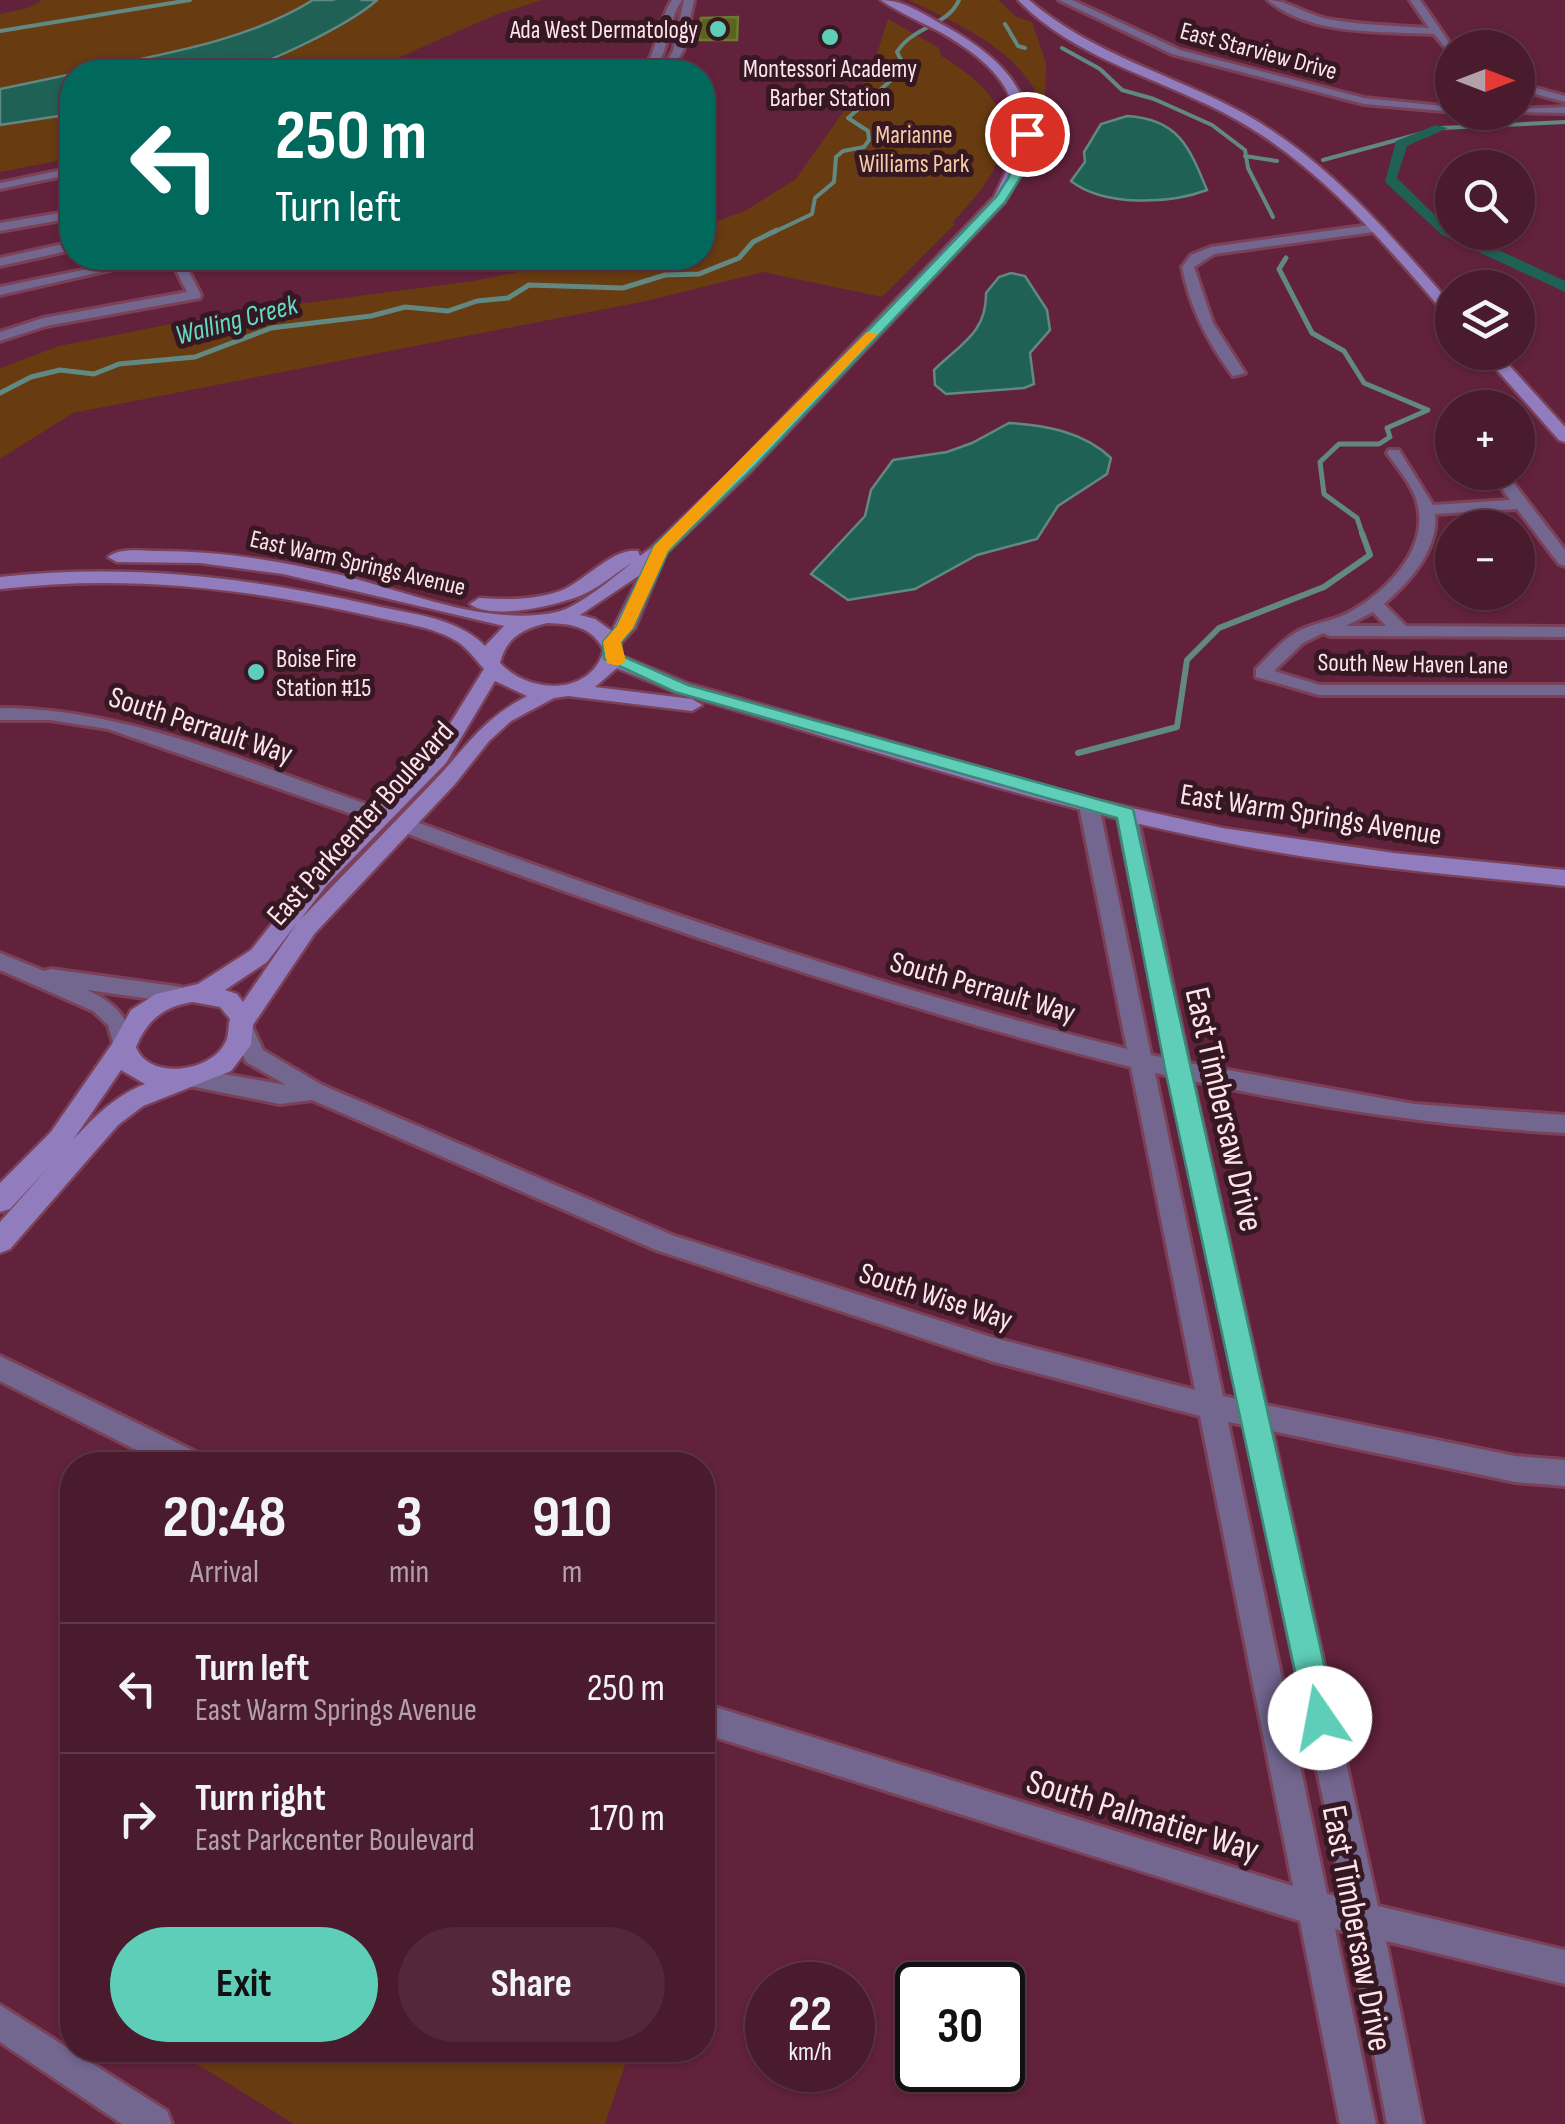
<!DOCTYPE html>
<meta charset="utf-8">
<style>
body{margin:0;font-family:"Sofia Sans Condensed",sans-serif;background:#542739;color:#f1f3f6;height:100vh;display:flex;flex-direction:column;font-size:38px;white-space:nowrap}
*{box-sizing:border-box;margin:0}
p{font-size:32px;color:#b2a1aa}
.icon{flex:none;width:55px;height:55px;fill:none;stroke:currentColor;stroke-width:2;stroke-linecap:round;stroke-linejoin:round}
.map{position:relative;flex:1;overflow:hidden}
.panel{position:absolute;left:60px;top:1452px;width:655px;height:610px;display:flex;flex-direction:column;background:#4a1a2d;border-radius:40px;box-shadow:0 2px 8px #0004,0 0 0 2px #613849}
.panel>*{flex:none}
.guide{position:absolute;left:60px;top:60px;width:655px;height:210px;border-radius:40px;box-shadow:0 2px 8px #0004,0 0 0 2px #613849;background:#00695c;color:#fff;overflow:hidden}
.needle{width:65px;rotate:90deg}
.buttons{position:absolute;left:1435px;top:30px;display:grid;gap:20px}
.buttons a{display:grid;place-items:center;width:100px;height:100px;border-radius:50%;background:#4a1a2d;box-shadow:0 2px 8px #0004,0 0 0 2px #613849;font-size:50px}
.speed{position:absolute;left:745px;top:1962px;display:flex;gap:20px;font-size:50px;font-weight:700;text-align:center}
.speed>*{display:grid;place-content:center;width:130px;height:130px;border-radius:50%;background:#4a1a2d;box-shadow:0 2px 8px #0004,0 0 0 2px #613849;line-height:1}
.speed small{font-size:25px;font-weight:400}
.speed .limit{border:5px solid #111;border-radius:15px;background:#fff;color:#111}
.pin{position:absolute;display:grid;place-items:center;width:85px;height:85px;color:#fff;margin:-42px;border:5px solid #fff;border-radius:50%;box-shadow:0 2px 10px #0007}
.me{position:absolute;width:110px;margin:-55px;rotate:348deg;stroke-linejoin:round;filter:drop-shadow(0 0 8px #0008)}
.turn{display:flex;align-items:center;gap:35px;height:210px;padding:0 50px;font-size:45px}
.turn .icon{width:130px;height:130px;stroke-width:2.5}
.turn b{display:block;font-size:70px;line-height:85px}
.eta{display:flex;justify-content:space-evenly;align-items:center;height:170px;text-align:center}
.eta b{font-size:60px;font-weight:700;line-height:70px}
.button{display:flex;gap:20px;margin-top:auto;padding:20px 50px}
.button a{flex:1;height:115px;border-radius:60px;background:#5eceb8;color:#111;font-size:40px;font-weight:700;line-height:115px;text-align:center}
.button a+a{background:#542739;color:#f1f3f6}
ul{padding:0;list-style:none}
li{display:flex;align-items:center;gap:30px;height:130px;padding:0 50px;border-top:2px solid #613849}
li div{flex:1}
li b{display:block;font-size:38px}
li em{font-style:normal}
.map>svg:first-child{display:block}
</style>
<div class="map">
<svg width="1565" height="2124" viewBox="0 0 1565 2124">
<rect width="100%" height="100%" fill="#62223c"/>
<!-- green -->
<g fill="#683b11">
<path d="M 42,0 L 313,0 C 230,52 94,69 0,89 L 0,14 L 28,8 Z"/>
<path d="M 377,0 L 542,0 L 495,15 L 366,72 L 231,72 C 280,53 337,37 377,0 Z"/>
<path d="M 909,0 L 998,0 L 1017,17 L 1032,22 L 1046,63 L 1045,102 L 1041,102 C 1017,48 959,25 909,0 Z"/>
<path d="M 888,19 L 939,48 L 941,56 C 1029,108 1017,156 952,223 L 955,224 L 882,297 L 763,272 L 646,301 L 73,413 L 0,459 L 0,368 L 59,346 L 222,314 L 473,281 L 587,258 L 702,258 L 703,226 L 745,211 L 796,179 L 871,72 Z"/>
<path d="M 72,114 L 72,158 L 0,172 L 0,125 Z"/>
<path d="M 174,2050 L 630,2050 L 605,2124 L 294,2124 Z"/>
</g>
<!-- water -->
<g fill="#206155" stroke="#628882" stroke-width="2.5">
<path d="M 313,0 L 377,0 C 350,24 266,66 230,72 C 218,75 203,73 191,72 L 221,54 L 158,72 L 78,72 C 156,55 244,43 313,0 Z"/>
<path d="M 72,74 L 72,114 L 0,125 L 0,89 Z"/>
<path d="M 1127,116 C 1178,119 1189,146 1207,190 C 1170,204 1104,207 1071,181 L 1085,162 L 1084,152 L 1101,124 Z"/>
<path d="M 1011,273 L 1025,276 L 1047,310 L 1050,330 L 1030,353 L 1034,384 L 1024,388 L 946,394 L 935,385 L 934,370 C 959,345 987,333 986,293 L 999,277 Z"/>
<path d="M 1009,423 C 1045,425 1084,432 1111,458 L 1107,474 L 1058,506 L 1037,539 L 977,555 L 915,589 L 848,600 L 811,574 L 865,516 L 871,490 L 893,460 L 947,452 L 972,443 Z"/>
</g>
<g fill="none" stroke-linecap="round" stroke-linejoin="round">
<!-- stream-far2 -->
<g stroke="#628882" stroke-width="4">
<path d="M 1005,24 L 1018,46 L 1025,48"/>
<path d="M 0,31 L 190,0"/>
<path d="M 1062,48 L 1100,69 L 1122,90 L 1154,99 L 1212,125 L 1245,150 L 1248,168 L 1273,217"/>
<path d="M 1245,156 L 1277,161"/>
<path d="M 1323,160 L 1441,128 L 1565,122"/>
<path d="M 772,233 L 812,214 L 815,198 L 834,182 L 836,157 L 843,151 L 864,147 L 869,140 L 868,131 L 848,118 L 905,68 L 897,52 C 913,26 948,26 959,0"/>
</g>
<!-- stream-far1 -->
<g stroke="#628882" stroke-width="5">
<path d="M 1286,258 L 1279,269 L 1312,333 L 1344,351 L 1364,383 L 1428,410 L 1387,428 L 1390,437 L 1379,444 L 1339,444 L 1320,462 L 1324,494 L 1357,518 L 1363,536"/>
<path d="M 0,393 L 31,377 L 60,370 L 94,374 L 119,364 L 195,357 L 271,328 L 371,316 L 405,307 L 448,311 L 477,301 L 508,298 L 529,285 L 623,288 L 665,275 L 699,274 L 739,258 L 753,242 L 777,230"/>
</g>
<!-- stream -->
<path stroke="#628882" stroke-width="6" d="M 1078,753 L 1177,727 L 1187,660 L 1219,628 L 1324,587 L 1370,555 L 1362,533"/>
<!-- canal -->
<path fill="#206155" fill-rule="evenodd" d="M 1436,125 L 1448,128 L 1407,146 L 1397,178 L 1452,232 L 1460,232 L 1565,281 L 1565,292 L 1442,235 L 1385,182 L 1396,141 Z"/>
<!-- river -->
<path fill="#206155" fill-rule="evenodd" d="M 336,0 L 361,0 C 326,36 203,75 153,72 L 156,67 L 269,35 Z"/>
</g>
<!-- building -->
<path fill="#58651a" stroke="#6c7931" stroke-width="2.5" d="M 738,17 L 737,40 L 699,40 L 701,18 Z"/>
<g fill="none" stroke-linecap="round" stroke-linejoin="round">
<defs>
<g id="street">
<path d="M 672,0 L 682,0 C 666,23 671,51 652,72 L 642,72 C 658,51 657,23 672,0 Z"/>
<path d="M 684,0 L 694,0 L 683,51 L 670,72 L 660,72 L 673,51 Z"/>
<path d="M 1059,0 L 1072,0 L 1180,50 L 1364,98 L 1452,107 L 1455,112 L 1364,104 L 1172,54 Z"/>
<path d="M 1268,0 C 1287,0 1307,15 1327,19 C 1361,25 1395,26 1429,28 L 1410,0 L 1420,0 L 1453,48 L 1452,56 L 1434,34 C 1382,31 1310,36 1268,0 Z"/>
<path d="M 1518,83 L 1565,96 L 1565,102 L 1518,89 Z"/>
<path d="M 1565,107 L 1565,113 L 1513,112 L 1518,109 Z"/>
<path d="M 72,168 L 72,174 L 0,189 L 0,183 Z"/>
<path d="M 72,211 L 72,218 L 0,231 L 0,223 Z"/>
<path d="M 1377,224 L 1383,228 L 1381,231 L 1214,254 L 1194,267 L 1213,323 L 1245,373 L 1233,376 C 1208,343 1190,308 1182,267 L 1191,255 L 1211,247 Z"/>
<path d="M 72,242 L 72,250 L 0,266 L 0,258 Z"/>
<path d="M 141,258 L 162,258 L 0,295 L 0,287 Z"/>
<path d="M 170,258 L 182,258 L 201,295 L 200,298 L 46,326 L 0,341 L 0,332 L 43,318 L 187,292 Z"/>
<path d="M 1389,450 L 1399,450 L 1433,505 L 1510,500 L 1490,472 L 1505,472 L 1565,550 L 1565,566 L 1559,564 L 1517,509 L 1435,514 C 1439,550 1409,582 1384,604 L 1406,626 L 1565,627 L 1565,637 L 1330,636 L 1323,633 L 1303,643 L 1274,671 L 1320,685 L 1565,685 L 1565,695 L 1319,695 L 1256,677 L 1256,669 C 1268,657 1280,642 1295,633 C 1311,623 1330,622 1346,614 C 1383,595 1428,552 1418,506 C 1414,486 1398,469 1387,453 ZM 1373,612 L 1386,626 L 1346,626 Z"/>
<path d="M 0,708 C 131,708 262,769 386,811 L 389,816 L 386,821 L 372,821 L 108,729 L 50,720 L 0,720 Z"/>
<path d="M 1089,800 L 1099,806 L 1151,1055 L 1166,1058 L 1117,814 L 1127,808 L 1137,814 L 1189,1063 L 1414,1104 L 1565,1115 L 1565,1133 C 1436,1126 1319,1108 1193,1081 L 1266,1405 L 1515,1456 L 1565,1460 L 1565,1486 L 1515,1482 L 1272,1431 L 1378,1906 L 1565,1950 L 1565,1984 L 1386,1941 L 1423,2124 L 1387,2124 L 1351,1933 L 1335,1929 L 1376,2124 L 1340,2124 L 1300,1921 L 702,1733 L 702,1703 L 1293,1886 L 1200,1416 L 991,1361 L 656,1250 L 312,1100 L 280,1104 L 190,1086 L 182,1083 L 179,1077 L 182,1071 L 190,1068 L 286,1085 L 246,1062 L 232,1030 L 243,1022 L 251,1024 L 263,1050 L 322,1085 L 672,1235 L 991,1337 L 1195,1390 L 1131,1067 C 881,1004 639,920 397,830 L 394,825 L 397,820 L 411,820 C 647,907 883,989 1127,1049 L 1079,806 ZM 1155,1073 L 1169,1076 L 1238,1399 L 1223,1396 ZM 1228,1422 L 1244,1425 L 1344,1898 L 1327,1894 Z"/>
<path d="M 0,953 L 44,971 L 51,969 L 181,987 L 192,995 L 181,1003 L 87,990 C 116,1003 127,1016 135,1047 L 124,1055 L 116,1053 L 108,1025 L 93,1011 L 0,970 Z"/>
<path d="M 0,1356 L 204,1456 L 208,1465 L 166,1465 L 0,1381 Z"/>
<path d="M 0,2005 L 167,2111 L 172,2124 L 122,2124 L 0,2042 Z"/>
</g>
<g id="secondary">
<path d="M 881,0 C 904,0 925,15 945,26 C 1024,70 1053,119 1005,202 L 748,474 L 666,553 L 635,628 L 620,644 L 622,656 L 689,684 L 1091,799 L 1222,828 L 1394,853 L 1565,870 L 1565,886 C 1449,874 1332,865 1218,841 C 1034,804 855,745 675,692 L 617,668 L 595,687 L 692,699 L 702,705 L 692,711 L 568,696 L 554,698 L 511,721 L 489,741 L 455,784 L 315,933 L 253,1025 L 251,1045 L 231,1071 L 143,1106 L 118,1125 L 10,1249 L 0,1253 L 0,1222 L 48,1168 L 10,1209 L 0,1212 L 0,1183 L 51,1132 L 112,1044 L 131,1010 L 156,994 L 198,984 L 251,950 L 310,876 L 432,753 L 484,669 C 476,660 468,649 458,642 C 433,626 399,623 371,616 C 246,588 127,574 0,589 L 0,577 C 128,563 247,577 372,605 C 410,614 457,617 485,646 L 504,626 L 283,574 L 200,563 L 117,562 L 108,557 C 120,547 143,551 159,551 C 221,551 281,561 341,575 C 409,592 487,627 557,612 C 579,607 615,576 633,562 C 617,572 603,585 586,593 C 562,605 491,621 470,604 L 479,598 C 506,600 534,600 560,591 C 584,582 613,547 638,551 L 640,556 L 651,548 L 736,467 L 994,197 C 1035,119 1018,77 942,33 C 922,22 899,13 881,0 ZM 640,575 L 612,631 L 595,619 L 580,615 ZM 547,623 C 572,624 591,626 604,650 C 590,697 529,694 500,663 C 506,638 522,629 547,623 ZM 495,681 L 527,696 C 481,721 470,743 436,779 C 391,826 345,873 300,920 L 326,886 L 446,763 ZM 297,923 L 243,1002 L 237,994 L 225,990 L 267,962 ZM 193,1002 L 220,1007 L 230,1019 C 228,1026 229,1037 225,1043 C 210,1073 148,1080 136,1047 C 147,1020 164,1006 193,1002 ZM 121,1070 L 145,1084 C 115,1096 95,1116 73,1140 Z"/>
<path d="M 1018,0 L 1029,0 C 1093,55 1172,74 1245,114 C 1328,161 1390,234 1452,305 L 1452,317 L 1447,316 C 1384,243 1322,168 1237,120 C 1165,79 1077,61 1018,0 Z"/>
<path d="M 1481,352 L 1497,352 L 1565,427 L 1565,442 L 1559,440 Z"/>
</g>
</defs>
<!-- street casing -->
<use href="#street" stroke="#7b4158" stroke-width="6"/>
<!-- secondary casing -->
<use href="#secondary" stroke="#7b4158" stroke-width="5"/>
<!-- street -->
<use href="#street" fill="#73668f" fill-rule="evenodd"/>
<!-- secondary -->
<use href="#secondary" fill="#917cbd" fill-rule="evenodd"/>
</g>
<!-- route -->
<path fill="#5eceb8" stroke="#3d8678" stroke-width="2.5" d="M 1027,131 L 1033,134 L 1021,177 L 1005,202 L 754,467 L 668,552 L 633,628 L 621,642 L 622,656 L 688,685 L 1133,809 L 1336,1718 L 1331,1729 L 1320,1734 L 1310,1729 L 1305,1718 L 1165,1069 L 1117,818 L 675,692 L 604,659 L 603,642 L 617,626 L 654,546 L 744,460 L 996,197 L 1009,177 L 1021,134 Z"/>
<!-- slow -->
<path fill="#f59e0b" d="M 867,332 L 878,334 L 668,551 L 633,628 L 621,642 L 626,661 L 618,666 L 607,663 L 603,642 L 617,626 L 654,546 Z"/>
<!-- markers -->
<g fill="#5eceb8" stroke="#361823" stroke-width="4">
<circle cx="718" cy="29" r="10"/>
<circle cx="830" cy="37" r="10"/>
<circle cx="256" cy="672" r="10"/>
</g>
<g text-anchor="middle" stroke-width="10" stroke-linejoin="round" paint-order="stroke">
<!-- far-poi labels -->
<g font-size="25" fill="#fde3eb" stroke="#361823" text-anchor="end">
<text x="698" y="38">Ada West Dermatology</text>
<text x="830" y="77" text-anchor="middle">Montessori Academy<tspan x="830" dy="29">Barber Station</tspan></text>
<text x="276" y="667" text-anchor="start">Boise Fire<tspan x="276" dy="29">Station #15</tspan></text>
</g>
<!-- far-street labels -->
<g font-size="25" fill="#fde3eb" stroke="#361823">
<text transform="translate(1259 50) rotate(15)" y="9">East Starview Drive</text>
<text transform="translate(358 562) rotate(13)" y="9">East Warm Springs Avenue</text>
<text transform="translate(1413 663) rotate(1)" y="9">South New Haven Lane</text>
</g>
<!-- far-park labels -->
<g font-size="25" fill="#f8cba8" stroke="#361823">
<text x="914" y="143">Marianne<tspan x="914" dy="29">Williams Park</tspan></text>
</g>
<!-- far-water labels -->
<g font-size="28" font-style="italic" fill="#62ddc5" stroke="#361823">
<text transform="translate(236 319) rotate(-15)" y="10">Walling Creek</text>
</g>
<!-- street labels -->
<g font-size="30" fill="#fde3eb" stroke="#361823">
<text transform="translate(201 725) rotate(18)" y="10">South Perrault Way</text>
<text transform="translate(1311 814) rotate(9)" y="10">East Warm Springs Avenue</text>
<text transform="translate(360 823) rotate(-48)" y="10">East Parkcenter Boulevard</text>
<text transform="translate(983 987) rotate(16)" y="10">South Perrault Way</text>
<text transform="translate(936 1296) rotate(18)" y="10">South Wise Way</text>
</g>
<!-- near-street labels -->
<g font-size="35" fill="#fde3eb" stroke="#361823">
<text transform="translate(1225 1109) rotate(77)" y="12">East Timbersaw Drive</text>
<text transform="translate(1143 1815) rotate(17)" y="12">South Palmatier Way</text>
<text transform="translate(1358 1928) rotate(79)" y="12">East Timbersaw Drive</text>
</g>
</g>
</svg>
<div class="buttons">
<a><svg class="needle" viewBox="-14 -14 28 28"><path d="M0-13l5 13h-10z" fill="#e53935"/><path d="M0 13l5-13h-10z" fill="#b2a1aa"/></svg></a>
<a><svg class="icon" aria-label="search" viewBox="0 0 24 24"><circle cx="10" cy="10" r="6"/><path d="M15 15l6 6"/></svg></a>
<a><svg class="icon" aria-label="layers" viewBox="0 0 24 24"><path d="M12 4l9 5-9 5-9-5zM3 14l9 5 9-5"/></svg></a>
<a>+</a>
<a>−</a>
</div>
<div class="speed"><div>22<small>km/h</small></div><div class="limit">30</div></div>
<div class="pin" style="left:1027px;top:134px;background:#d93025"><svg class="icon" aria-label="arrive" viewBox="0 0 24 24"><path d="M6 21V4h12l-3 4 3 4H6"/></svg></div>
<svg class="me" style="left:1320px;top:1718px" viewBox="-20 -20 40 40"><circle r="19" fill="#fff"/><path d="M0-13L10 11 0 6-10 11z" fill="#5eceb8"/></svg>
<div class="guide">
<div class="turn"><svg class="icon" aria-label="left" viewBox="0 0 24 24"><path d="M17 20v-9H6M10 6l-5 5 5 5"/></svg><div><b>250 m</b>Turn left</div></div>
</div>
<section class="panel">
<div class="eta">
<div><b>20:48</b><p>Arrival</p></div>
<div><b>3</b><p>min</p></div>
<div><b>910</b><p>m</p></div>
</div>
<ul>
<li><svg class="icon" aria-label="left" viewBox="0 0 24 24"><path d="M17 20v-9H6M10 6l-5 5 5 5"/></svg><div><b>Turn left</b><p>East Warm Springs Avenue</p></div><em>250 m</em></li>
<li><svg class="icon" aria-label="right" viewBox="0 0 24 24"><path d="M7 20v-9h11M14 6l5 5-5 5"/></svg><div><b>Turn right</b><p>East Parkcenter Boulevard</p></div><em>170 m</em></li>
</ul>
<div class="button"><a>Exit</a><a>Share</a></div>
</section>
</div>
